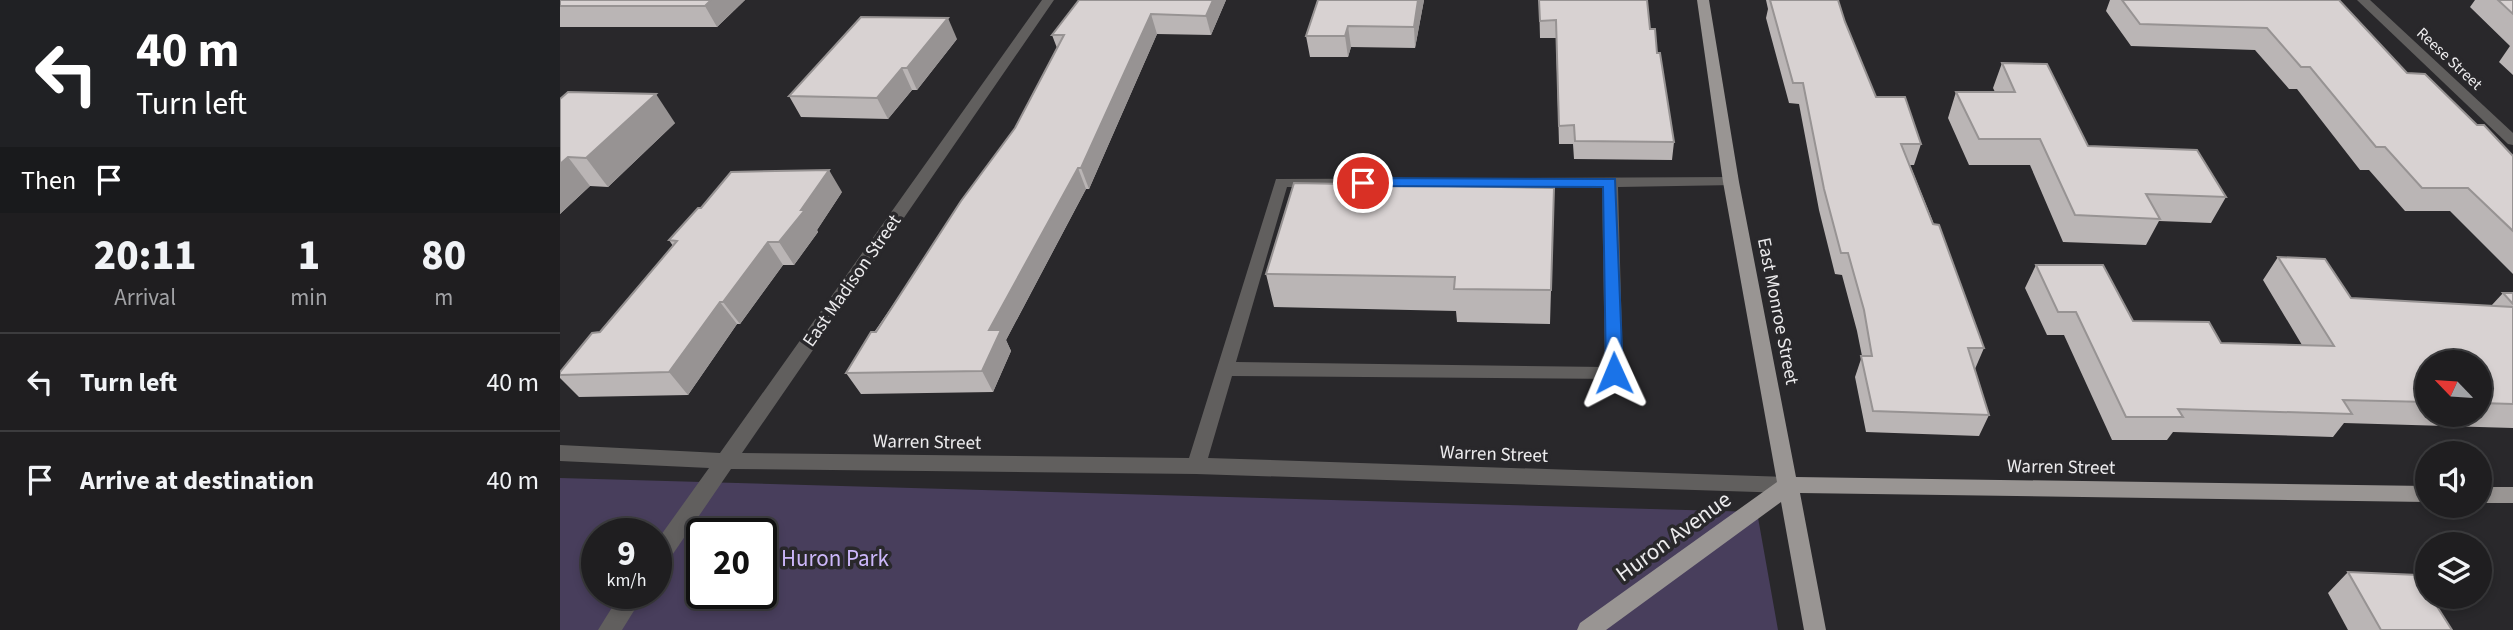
<!DOCTYPE html>
<style>
body{margin:0;font-family:"Source Sans 3",sans-serif;background:#2c2b2d;color:#f1f3f6;height:100vh;display:flex;flex-direction:column;font-size:26px;white-space:nowrap}
*{box-sizing:border-box;margin:0}
p{font-size:23px;color:#a1a2a5}
.icon{flex:none;width:38px;height:38px;fill:none;stroke:currentColor;stroke-width:2;stroke-linecap:round;stroke-linejoin:round}
.map{position:relative;flex:1;overflow:hidden}
.side{display:flex;flex-direction:column;background:#1f1e20;width:560px}
.side>*{flex:none}
.top-card{background:#202124;color:#fff;overflow:hidden}
.needle{width:46px;rotate:295deg}
.buttons{position:absolute;left:1855px;top:350px;display:grid;gap:14px}
.buttons a{display:grid;place-items:center;width:77px;height:77px;border-radius:50%;background:#1f1e20;box-shadow:0 4px 10px #0003,0 0 0 2px #3c3c3e;font-size:35px}
.speed{position:absolute;left:21px;top:518px;display:flex;gap:14px;font-size:35px;font-weight:700;text-align:center}
.speed>*{display:grid;place-content:center;width:91px;height:91px;border-radius:50%;background:#1f1e20;box-shadow:0 4px 10px #0003,0 0 0 2px #3c3c3e;line-height:1}
.speed small{font-size:18px;font-weight:400}
.speed .limit{border:4px solid #111;border-radius:10px;background:#fff;color:#111}
.pin{position:absolute;display:grid;place-items:center;width:60px;height:60px;color:#fff;margin:-30px;border:4px solid #fff;border-radius:50%;box-shadow:0 2px 7px #0007}
.me{position:absolute;width:77px;margin:-38px;rotate:359deg;stroke-linejoin:round;filter:drop-shadow(0 0 5px #0008)}
.turn{display:flex;align-items:center;gap:24px;height:147px;padding:0 21px;font-size:32px}
.turn .icon{width:91px;height:91px;stroke-width:2.5}
.turn b{display:block;font-size:49px;line-height:60px}
.then{display:flex;align-items:center;height:66px;padding:0 21px;background:#0003;gap:14px;font-size:26px}
.eta{display:flex;justify-content:space-evenly;align-items:center;height:119px;text-align:center}
.eta b{font-size:42px;font-weight:800;line-height:49px}
ul{padding:0;list-style:none}
li{display:flex;align-items:center;gap:21px;height:98px;padding:0 21px;border-top:2px solid #3c3c3e}
li div{flex:1}
li b{display:block;font-size:26px}
li em{font-style:normal}
main{display:flex;flex:1;min-height:0}
.map>svg:first-child{display:block}
</style>
<main>
<section class="side">
<div class="top-card">
<div class="turn"><svg class="icon" aria-label="left" viewBox="0 0 24 24"><path d="M17 20v-9H6M10 6l-5 5 5 5"/></svg><div><b>40 m</b>Turn left</div></div>
<div class="then">Then<svg class="icon" aria-label="arrive" viewBox="0 0 24 24"><path d="M6 21V4h12l-3 4 3 4H6"/></svg></div>
</div>
<div class="eta">
<div><b>20:11</b><p>Arrival</p></div>
<div><b>1</b><p>min</p></div>
<div><b>80</b><p>m</p></div>
</div>
<ul>
<li><svg class="icon" aria-label="left" viewBox="0 0 24 24"><path d="M17 20v-9H6M10 6l-5 5 5 5"/></svg><div><b>Turn left</b></div><em>40 m</em></li>
<li><svg class="icon" aria-label="arrive" viewBox="0 0 24 24"><path d="M6 21V4h12l-3 4 3 4H6"/></svg><div><b>Arrive at destination</b></div><em>40 m</em></li>
</ul>
</section>
<div class="map">
<svg width="1953" height="630" viewBox="0 0 1953 630">
<rect width="100%" height="100%" fill="#29282b"/>
<!-- green -->
<path fill="#483e5c" fill-rule="evenodd" d="M 0,478 L 1197,512 L 1218,630 L 0,630 ZM 37,534 L 96,534 L 96,593 L 37,593 ZM 142,534 L 201,534 L 201,593 L 142,593 Z"/>
<g fill="none" stroke-linecap="round" stroke-linejoin="round">
<!-- minor -->
<g fill="#615f5e" fill-rule="evenodd">
<path d="M 482,0 L 494,0 L 182,453 L 629,458 L 716,179 L 1171,177 L 1176,179 L 1179,182 L 1176,185 L 1058,187 L 1063,374 L 1061,379 L 672,376 L 648,458 L 1229,477 L 1236,479 L 1239,485 L 1236,491 L 1229,493 L 636,474 L 171,469 L 104,567 L 96,569 L 96,542 L 149,468 L 0,461 L 0,445 L 160,453 ZM 727,187 L 1042,187 L 1045,367 L 676,362 Z"/>
<path d="M 1797,0 L 1810,0 L 1953,133 L 1953,145 L 1948,144 Z"/>
<path d="M 61,593 L 85,593 L 62,630 L 38,630 Z"/>
</g>
<!-- major -->
<g fill="#999593" fill-rule="evenodd">
<path d="M 1137,0 L 1149,0 L 1179,182 L 1236,477 L 1867,486 L 1867,502 L 1240,493 L 1266,630 L 1244,630 L 1221,502 L 1046,630 L 1017,630 L 1020,623 L 1217,482 L 1163,182 Z"/>
<rect x="1920" y="487" width="33" height="16"/>
</g>
</g>
<!-- wall -->
<g fill="#bab5b5" fill-rule="evenodd">
<path d="M 0,0 L 185,0 L 157,27 L 0,27 Z"/>
<path d="M 519,0 L 666,0 L 651,35 L 597,34 L 529,189 L 526,189 L 446,340 L 451,351 L 433,392 L 301,394 L 286,373 L 455,128 L 497,48 L 492,35 Z"/>
<path d="M 864,0 L 855,48 L 791,47 L 788,57 L 750,57 L 746,36 Z"/>
<path d="M 979,0 L 1087,0 L 1090,29 L 1097,53 L 1114,142 L 1112,160 L 1014,159 L 1013,144 L 999,144 L 996,38 L 980,38 Z"/>
<path d="M 1206,0 L 1278,0 L 1285,22 L 1316,97 L 1361,144 L 1354,165 L 1350,165 L 1424,348 L 1415,369 L 1429,415 L 1419,436 L 1306,432 L 1295,377 L 1302,356 L 1297,331 L 1282,275 L 1275,274 L 1259,210 L 1239,104 L 1229,103 L 1206,18 L 1208,9 Z"/>
<path d="M 1550,0 L 1779,0 L 1847,73 L 1917,125 L 1953,156 L 1953,274 L 1890,211 L 1845,211 L 1809,170 L 1800,170 L 1737,89 L 1729,89 L 1695,50 L 1571,46 L 1546,11 Z"/>
<path d="M 1915,0 L 1953,0 L 1953,75 L 1939,62 L 1950,46 L 1910,7 Z"/>
<path d="M 397,39 L 357,90 L 352,90 L 328,119 L 241,117 L 229,96 Z"/>
<path d="M 1442,63 L 1528,146 L 1666,197 L 1651,223 L 1599,221 L 1586,245 L 1503,242 L 1470,165 L 1409,165 L 1388,118 L 1396,92 L 1435,92 L 1433,88 Z"/>
<path d="M 0,99 L 115,123 L 48,187 L 30,186 L 0,214 Z"/>
<path d="M 282,192 L 257,230 L 258,232 L 234,265 L 223,265 L 180,324 L 177,324 L 128,395 L 19,397 L 0,378 L 0,372 L 40,332 L 113,246 L 109,240 Z"/>
<path d="M 993,221 L 990,324 L 897,322 L 896,311 L 714,307 L 706,274 Z"/>
<path d="M 1718,257 L 1791,298 L 1931,306 L 1943,293 L 1953,293 L 1953,428 L 1784,423 L 1773,437 L 1613,432 L 1607,440 L 1552,440 L 1504,335 L 1487,335 L 1465,288 L 1476,265 L 1573,321 L 1661,343 L 1742,345 L 1703,280 ZM 1867,362 L 1920,362 L 1920,415 L 1867,415 Z"/>
<path d="M 1788,572 L 1892,630 L 1788,630 L 1768,593 Z"/>
</g>
<!-- shaded-wall -->
<g fill="#979393">
<path d="M 151,0 L 185,0 L 157,27 L 145,6 Z"/>
<path d="M 653,0 L 666,0 L 651,35 L 646,16 Z"/>
<path d="M 858,0 L 864,0 L 855,48 L 854,27 Z"/>
<path d="M 591,14 L 597,34 L 529,189 L 521,168 Z"/>
<path d="M 388,18 L 397,39 L 357,90 L 347,68 Z"/>
<path d="M 788,26 L 791,47 L 788,57 L 785,36 Z"/>
<path d="M 342,68 L 352,90 L 328,119 L 317,98 Z"/>
<path d="M 96,94 L 115,123 L 48,187 L 26,158 Z"/>
<path d="M 8,157 L 30,186 L 0,214 L 0,164 Z"/>
<path d="M 518,168 L 526,189 L 446,340 L 451,351 L 433,392 L 422,371 L 429,330 Z"/>
<path d="M 269,170 L 282,192 L 257,230 L 258,232 L 234,265 L 219,242 Z"/>
<path d="M 208,242 L 223,265 L 180,324 L 163,302 Z"/>
<path d="M 160,302 L 177,324 L 128,395 L 109,372 Z"/>
</g>
<!-- building -->
<g fill="#d8d2d2" stroke="#979393" stroke-width="2">
<path d="M 0,0 L 151,0 L 145,6 L 0,6 Z"/>
<path d="M 519,0 L 653,0 L 646,16 L 591,14 L 521,168 L 518,168 L 429,330 L 441,330 L 422,371 L 286,373 L 311,332 L 316,332 L 401,201 L 455,128 L 504,35 L 492,35 Z"/>
<path d="M 758,0 L 858,0 L 854,27 L 788,26 L 785,36 L 746,36 Z"/>
<path d="M 979,0 L 1087,0 L 1090,29 L 1095,29 L 1097,53 L 1100,53 L 1114,142 L 1015,141 L 1014,125 L 999,126 L 996,20 L 980,21 Z"/>
<path d="M 1210,0 L 1278,0 L 1285,22 L 1316,97 L 1345,97 L 1361,144 L 1341,144 L 1373,224 L 1379,225 L 1424,348 L 1408,348 L 1429,415 L 1313,411 L 1301,356 L 1312,356 L 1304,310 L 1288,253 L 1281,253 L 1264,189 L 1243,83 L 1233,83 Z"/>
<path d="M 1562,0 L 1779,0 L 1847,73 L 1865,74 L 1917,125 L 1924,125 L 1953,156 L 1953,231 L 1908,188 L 1862,188 L 1825,147 L 1816,147 L 1750,67 L 1741,67 L 1707,28 L 1580,24 Z"/>
<path d="M 1938,0 L 1953,0 L 1953,14 Z"/>
<path d="M 301,17 L 388,18 L 347,68 L 342,68 L 317,98 L 229,96 Z"/>
<path d="M 1442,63 L 1487,64 L 1528,146 L 1637,150 L 1666,197 L 1586,194 L 1600,219 L 1515,215 L 1480,139 L 1419,139 L 1396,92 L 1455,92 Z"/>
<path d="M 8,92 L 96,94 L 26,158 L 8,157 L 0,164 L 0,99 Z"/>
<path d="M 269,170 L 241,210 L 245,210 L 219,242 L 208,242 L 163,302 L 160,302 L 109,372 L 0,375 L 0,372 L 32,333 L 40,332 L 117,241 L 109,240 L 138,208 L 141,208 L 171,172 Z"/>
<path d="M 734,183 L 994,188 L 991,290 L 894,289 L 895,277 L 706,274 Z"/>
<path d="M 1718,257 L 1765,259 L 1791,298 L 1953,307 L 1953,404 L 1920,403 L 1920,362 L 1867,362 L 1867,402 L 1783,400 L 1792,414 L 1618,409 L 1623,417 L 1566,417 L 1516,312 L 1498,312 L 1476,265 L 1543,265 L 1573,321 L 1649,322 L 1661,343 L 1774,346 Z"/>
<path d="M 1943,293 L 1953,293 L 1953,304 Z"/>
<path d="M 1788,572 L 1858,575 L 1867,590 L 1867,597 L 1871,597 L 1892,630 L 1821,630 Z"/>
</g>
<!-- route -->
<path fill="#1a73e8" stroke="#114b97" stroke-width="2" d="M 803,178 L 1055,179 L 1063,373 L 1060,378 L 1054,380 L 1046,373 L 1043,187 L 798,186 L 796,183 Z"/>
<g text-anchor="middle" stroke-width="7" stroke-linejoin="round" paint-order="stroke">
<!-- far-street labels -->
<g font-size="16" fill="#ecebed" stroke="#29282b">
<text transform="translate(1890 58) rotate(43)" y="6">Reese Street</text>
</g>
<!-- street labels -->
<g font-size="19" fill="#ecebed" stroke="#29282b">
<text transform="translate(291 280) rotate(-55)" y="7">East Madison Street</text>
<text transform="translate(1219 311) rotate(79)" y="7">East Monroe Street</text>
<text transform="translate(367 441) rotate(1)" y="7">Warren Street</text>
<text transform="translate(934 453) rotate(2)" y="7">Warren Street</text>
<text transform="translate(1501 466) rotate(1)" y="7">Warren Street</text>
</g>
<!-- near-street labels -->
<g font-size="23" fill="#ecebed" stroke="#29282b">
<text transform="translate(1113 536) rotate(-36)" y="8">Huron Avenue</text>
</g>
<!-- near-park labels -->
<g font-size="23" fill="#ccb7fa" stroke="#29282b">
<text x="275" y="566">Huron Park</text>
</g>
</g>
</svg>
<div class="buttons">
<a><svg class="needle" viewBox="-14 -14 28 28"><path d="M0-13l5 13h-10z" fill="#e53935"/><path d="M0 13l5-13h-10z" fill="#a1a2a5"/></svg></a>
<a><svg class="icon" aria-label="sound" viewBox="0 0 24 24"><path d="M4 9h4l5-4v14l-5-4H4zM17 9q2 3 0 6"/></svg></a>
<a><svg class="icon" aria-label="layers" viewBox="0 0 24 24"><path d="M12 4l9 5-9 5-9-5zM3 14l9 5 9-5"/></svg></a>
</div>
<div class="speed"><div>9<small>km/h</small></div><div class="limit">20</div></div>
<div class="pin" style="left:803px;top:183px;background:#d93025"><svg class="icon" aria-label="arrive" viewBox="0 0 24 24"><path d="M6 21V4h12l-3 4 3 4H6"/></svg></div>
<svg class="me" style="left:1054px;top:373px" viewBox="-20 -20 40 40"><path d="M0-17L14 15 0 8-14 15z" fill="#1a73e8" stroke="#fff" stroke-width="4"/></svg>
</div>
</main>
